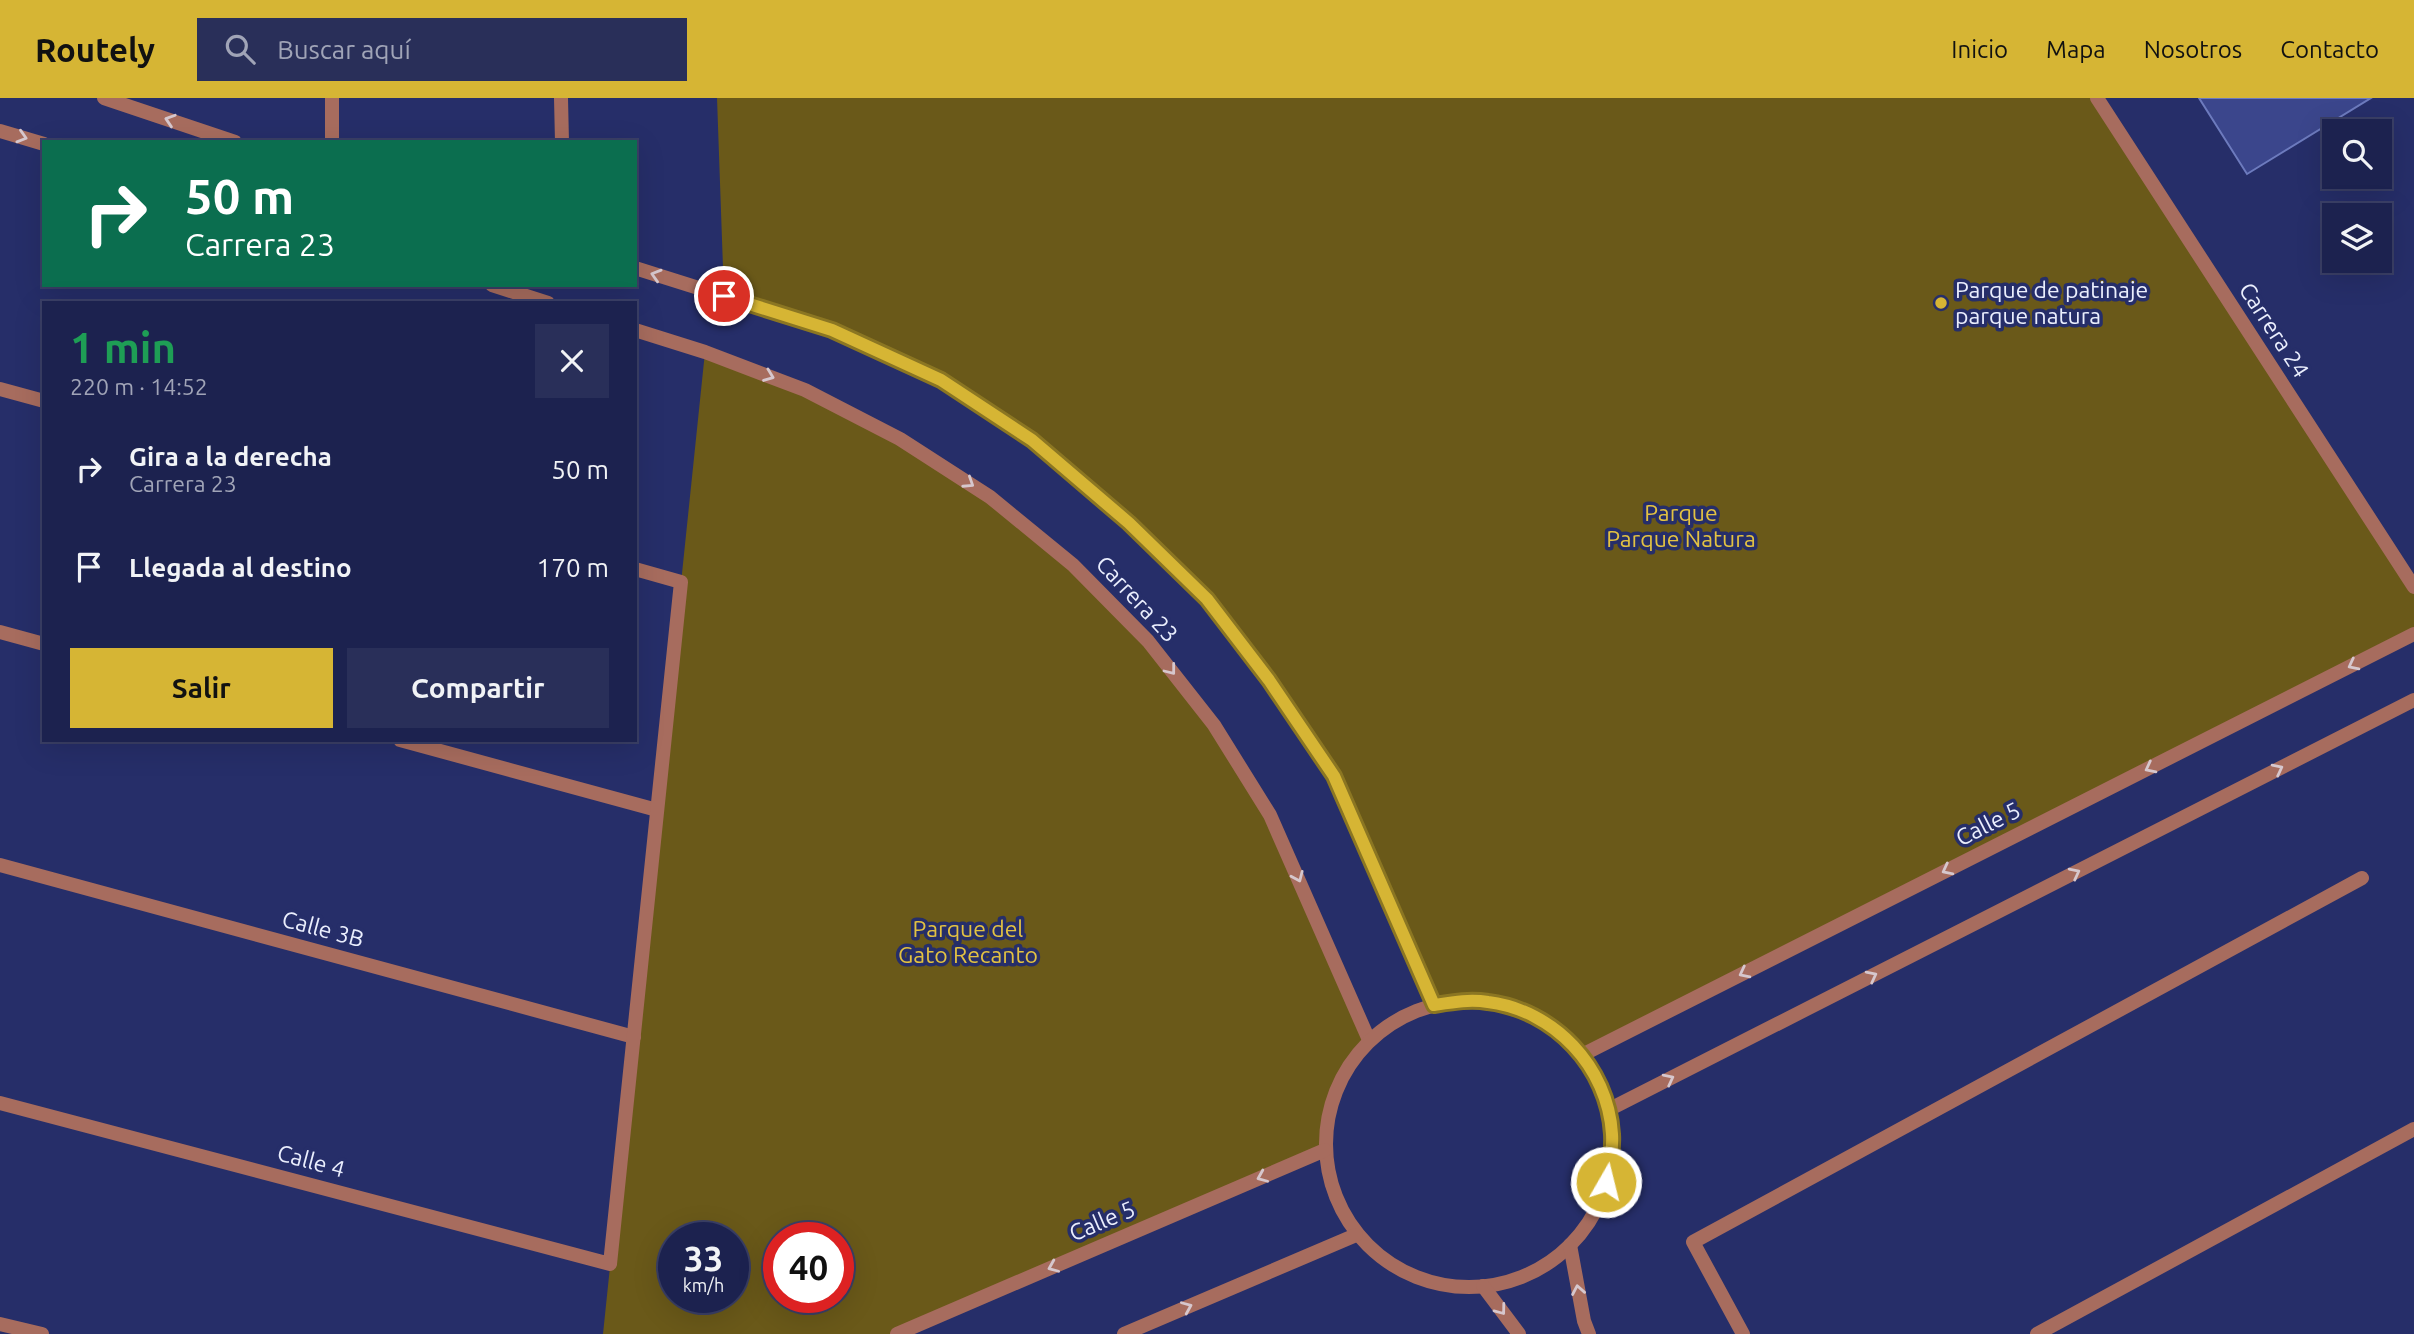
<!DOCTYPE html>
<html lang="es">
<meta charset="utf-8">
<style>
body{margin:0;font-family:Ubuntu,sans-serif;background:#292f59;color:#f1f3f6;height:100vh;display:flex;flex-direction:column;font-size:26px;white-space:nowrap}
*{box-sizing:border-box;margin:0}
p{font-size:23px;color:#a0a4b7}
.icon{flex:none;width:38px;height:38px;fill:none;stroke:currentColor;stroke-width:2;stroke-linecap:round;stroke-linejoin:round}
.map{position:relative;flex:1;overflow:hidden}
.panel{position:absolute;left:42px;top:203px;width:595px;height:441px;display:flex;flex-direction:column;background:#1c224f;border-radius:0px;box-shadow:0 7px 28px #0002,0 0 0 2px #3a3f66}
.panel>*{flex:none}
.guide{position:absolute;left:42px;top:42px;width:595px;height:147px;border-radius:0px;box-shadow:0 7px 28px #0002,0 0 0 2px #3a3f66;background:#0b6e4f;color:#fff;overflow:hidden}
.buttons{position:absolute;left:2322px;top:21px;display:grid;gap:14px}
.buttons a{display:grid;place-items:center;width:70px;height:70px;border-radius:0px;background:#1c224f;box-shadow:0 7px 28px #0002,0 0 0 2px #3a3f66;font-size:35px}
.speed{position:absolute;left:658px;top:1124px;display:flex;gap:14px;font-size:35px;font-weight:700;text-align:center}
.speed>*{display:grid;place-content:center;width:91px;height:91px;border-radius:50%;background:#1c224f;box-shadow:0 7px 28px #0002,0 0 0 2px #3a3f66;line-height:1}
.speed small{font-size:18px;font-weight:400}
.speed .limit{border:10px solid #d22;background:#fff;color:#111}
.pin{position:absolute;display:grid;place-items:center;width:60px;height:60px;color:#fff;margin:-30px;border:4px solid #fff;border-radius:50%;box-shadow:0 2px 7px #0007}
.me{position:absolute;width:77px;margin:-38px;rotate:8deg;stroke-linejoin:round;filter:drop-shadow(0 0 5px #0008)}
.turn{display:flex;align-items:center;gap:24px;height:147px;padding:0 28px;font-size:32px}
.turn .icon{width:91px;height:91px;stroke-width:2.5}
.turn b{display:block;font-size:49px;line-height:60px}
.round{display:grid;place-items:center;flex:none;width:74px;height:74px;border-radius:0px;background:#292f59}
.summary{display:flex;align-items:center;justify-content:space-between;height:119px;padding:0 28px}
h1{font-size:42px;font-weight:600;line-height:52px;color:#1e9e55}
.primary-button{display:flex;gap:14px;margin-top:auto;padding:14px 28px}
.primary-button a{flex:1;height:80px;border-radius:0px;background:#d6b534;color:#111;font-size:28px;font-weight:600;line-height:80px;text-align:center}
.primary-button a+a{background:#292f59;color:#f1f3f6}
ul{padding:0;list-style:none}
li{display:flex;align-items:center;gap:21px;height:98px;padding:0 28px}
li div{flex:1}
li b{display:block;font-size:26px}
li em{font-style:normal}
header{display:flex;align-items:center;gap:42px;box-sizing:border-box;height:98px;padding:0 35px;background:#d6b534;color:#111}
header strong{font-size:33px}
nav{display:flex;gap:38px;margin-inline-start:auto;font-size:24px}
.search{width:490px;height:63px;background:#292f59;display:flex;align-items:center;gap:18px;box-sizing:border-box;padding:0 24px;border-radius:0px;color:#a0a4b7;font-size:26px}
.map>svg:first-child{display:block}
</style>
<header>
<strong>Routely</strong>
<div class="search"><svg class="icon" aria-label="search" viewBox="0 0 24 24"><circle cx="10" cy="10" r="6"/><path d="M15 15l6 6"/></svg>Buscar aquí</div>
<nav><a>Inicio</a><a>Mapa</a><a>Nosotros</a><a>Contacto</a></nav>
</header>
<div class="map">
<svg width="2414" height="1236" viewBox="0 0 2414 1236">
<rect width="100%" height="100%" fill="#262e69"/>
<!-- green -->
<g fill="#6a5919" fill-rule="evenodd">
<path d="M 717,0 L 2097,0 L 2414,489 L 2414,536 L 1582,957 C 1539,910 1497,896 1434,907 L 1334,678 L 1207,501 L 1033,342 L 941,282 L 832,232 L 724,198 Z"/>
<path d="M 705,254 L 805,292 L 990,399 L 1148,543 L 1270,717 L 1369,942 C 1339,979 1328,1005 1325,1052 L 897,1236 L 603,1236 ZM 674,1139 L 733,1139 L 733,1199 L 674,1199 ZM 779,1139 L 838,1139 L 838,1199 L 779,1199 Z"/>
</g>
<!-- building -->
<path fill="#3b468c" stroke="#6d7bbe" stroke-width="2" d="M 2199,0 L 2371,0 L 2247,76 Z"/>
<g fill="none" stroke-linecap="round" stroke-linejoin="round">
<!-- service -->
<g stroke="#a76c5e" stroke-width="14">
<path d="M 1743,1236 L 1693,1144 L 2362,780"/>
<path d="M 2037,1236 L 2414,1031"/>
</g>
<!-- minor -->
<g stroke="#a76c5e" stroke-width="14">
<path d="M 332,0 L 332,44"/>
<path d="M 561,0 L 562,44"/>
<path d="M 2097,0 L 2414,489"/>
<path d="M 0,291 L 44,303"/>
<path d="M 0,534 L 44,546"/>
<path d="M 400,642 L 657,712"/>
<path d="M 0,767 L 634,939"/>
<path d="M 0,1005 L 610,1166 L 681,484 L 635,471"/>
<path d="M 0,1226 L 42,1236"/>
</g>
<!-- tertiary -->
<g stroke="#a76c5e" stroke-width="14">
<path d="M 104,0 L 235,44"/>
<path d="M 0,33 L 44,46"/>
<path d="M 635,170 L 832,232 L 941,282 L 1033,342 L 1129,425 L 1207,501 L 1269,582 L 1334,678 L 1434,907"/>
<path d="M 492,187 L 548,205"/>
<path d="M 635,232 L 705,254 L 805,292 L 900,341 L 990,399 L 1073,467 L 1148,543 L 1214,627 L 1270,717 L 1369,942"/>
<circle cx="1469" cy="1046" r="143"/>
<path d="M 1582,957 L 2414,536"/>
<path d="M 1608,1012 L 2414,602"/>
<path d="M 1570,1147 L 1584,1223 L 1589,1236"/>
<path d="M 1483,1188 L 1519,1236"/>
<path d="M 897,1236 L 1325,1052"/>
<path d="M 1124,1236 L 1356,1137"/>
</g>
</g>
<!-- one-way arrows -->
<defs><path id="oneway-chevron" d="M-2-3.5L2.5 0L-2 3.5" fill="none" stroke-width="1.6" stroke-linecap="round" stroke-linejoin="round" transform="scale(1.75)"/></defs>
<g stroke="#d6c7cd">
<use href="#oneway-chevron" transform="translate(170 22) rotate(-162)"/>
<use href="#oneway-chevron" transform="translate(22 39) rotate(17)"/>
<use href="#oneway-chevron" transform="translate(656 177) rotate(-163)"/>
<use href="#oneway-chevron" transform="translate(769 278) rotate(21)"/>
<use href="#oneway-chevron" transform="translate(969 385) rotate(33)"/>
<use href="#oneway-chevron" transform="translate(2353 567) rotate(153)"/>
<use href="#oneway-chevron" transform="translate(1171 572) rotate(52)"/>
<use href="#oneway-chevron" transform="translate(2150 670) rotate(153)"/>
<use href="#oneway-chevron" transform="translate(2278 671) rotate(-27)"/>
<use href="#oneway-chevron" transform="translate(1947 772) rotate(153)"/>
<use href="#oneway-chevron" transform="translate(2075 775) rotate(-27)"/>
<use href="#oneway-chevron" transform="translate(1298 779) rotate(66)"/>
<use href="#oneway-chevron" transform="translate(1744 875) rotate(153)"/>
<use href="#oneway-chevron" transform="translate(1872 878) rotate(-27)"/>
<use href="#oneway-chevron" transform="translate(1669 981) rotate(-27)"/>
<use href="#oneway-chevron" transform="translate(1262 1079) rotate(157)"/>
<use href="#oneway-chevron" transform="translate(1053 1169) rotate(157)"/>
<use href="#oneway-chevron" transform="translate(1578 1192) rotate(-100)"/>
<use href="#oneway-chevron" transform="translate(1187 1209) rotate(-23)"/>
<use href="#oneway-chevron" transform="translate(1501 1212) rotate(53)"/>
</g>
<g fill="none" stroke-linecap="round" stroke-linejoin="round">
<defs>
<path id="route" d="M 724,198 L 832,232 L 941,282 L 1032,342 L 1129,425 L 1207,501 L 1269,582 L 1334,678 L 1434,907 C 1453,904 1470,901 1488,904 C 1554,912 1608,969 1612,1036 C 1613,1052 1610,1068 1606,1084"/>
</defs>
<!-- route casing -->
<use href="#route" stroke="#8b7622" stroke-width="18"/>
<!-- route -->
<use href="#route" stroke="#d6b534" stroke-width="12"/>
</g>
<!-- markers -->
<circle fill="#d6b534" stroke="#262e69" stroke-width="2.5" cx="1941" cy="205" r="7"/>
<g text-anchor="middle" stroke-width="7" stroke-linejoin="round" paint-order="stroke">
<!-- poi labels -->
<g font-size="23" fill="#eaeefd" stroke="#262e69" text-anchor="start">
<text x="1955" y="200">Parque de patinaje<tspan x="1955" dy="26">parque natura</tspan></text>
</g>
<!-- street labels -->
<g font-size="23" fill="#eaeefd" stroke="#262e69">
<text transform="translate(2274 232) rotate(57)" y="8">Carrera 24</text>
<text transform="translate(1137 501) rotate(47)" y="8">Carrera 23</text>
<text transform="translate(1988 726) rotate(-27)" y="8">Calle 5</text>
<text transform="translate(323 831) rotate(15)" y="8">Calle 3B</text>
<text transform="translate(311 1063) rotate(15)" y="8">Calle 4</text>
<text transform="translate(1102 1123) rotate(-23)" y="8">Calle 5</text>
</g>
<!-- park labels -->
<g font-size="23" fill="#e3c242" stroke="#262e69">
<text x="1681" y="423">Parque<tspan x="1681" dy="26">Parque Natura</tspan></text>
<text x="968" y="839">Parque del<tspan x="968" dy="26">Gato Recanto</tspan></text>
</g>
</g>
</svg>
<div class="buttons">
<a><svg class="icon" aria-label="search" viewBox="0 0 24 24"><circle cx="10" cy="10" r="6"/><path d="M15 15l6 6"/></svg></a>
<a><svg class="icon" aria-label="layers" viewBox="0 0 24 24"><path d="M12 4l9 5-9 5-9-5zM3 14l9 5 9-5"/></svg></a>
</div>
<div class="speed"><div>33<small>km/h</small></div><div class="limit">40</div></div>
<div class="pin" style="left:724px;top:198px;background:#d93025"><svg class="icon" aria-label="arrive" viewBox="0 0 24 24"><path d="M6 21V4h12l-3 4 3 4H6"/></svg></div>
<svg class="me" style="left:1606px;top:1084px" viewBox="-20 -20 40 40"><circle r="17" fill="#d6b534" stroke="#fff" stroke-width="3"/><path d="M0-11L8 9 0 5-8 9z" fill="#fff"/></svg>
<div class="guide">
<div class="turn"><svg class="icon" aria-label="right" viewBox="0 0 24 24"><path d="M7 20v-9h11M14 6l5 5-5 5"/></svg><div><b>50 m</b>Carrera 23</div></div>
</div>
<section class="panel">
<div class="summary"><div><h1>1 min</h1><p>220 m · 14:52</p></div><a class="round"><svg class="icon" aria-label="close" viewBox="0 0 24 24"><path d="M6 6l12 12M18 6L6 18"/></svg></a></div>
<ul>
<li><svg class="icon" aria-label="right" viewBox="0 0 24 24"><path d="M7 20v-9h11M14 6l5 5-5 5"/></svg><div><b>Gira a la derecha</b><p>Carrera 23</p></div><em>50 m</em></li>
<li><svg class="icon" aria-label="arrive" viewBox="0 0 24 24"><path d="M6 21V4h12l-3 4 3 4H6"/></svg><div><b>Llegada al destino</b></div><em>170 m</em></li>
</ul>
<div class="primary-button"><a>Salir</a><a>Compartir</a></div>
</section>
</div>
